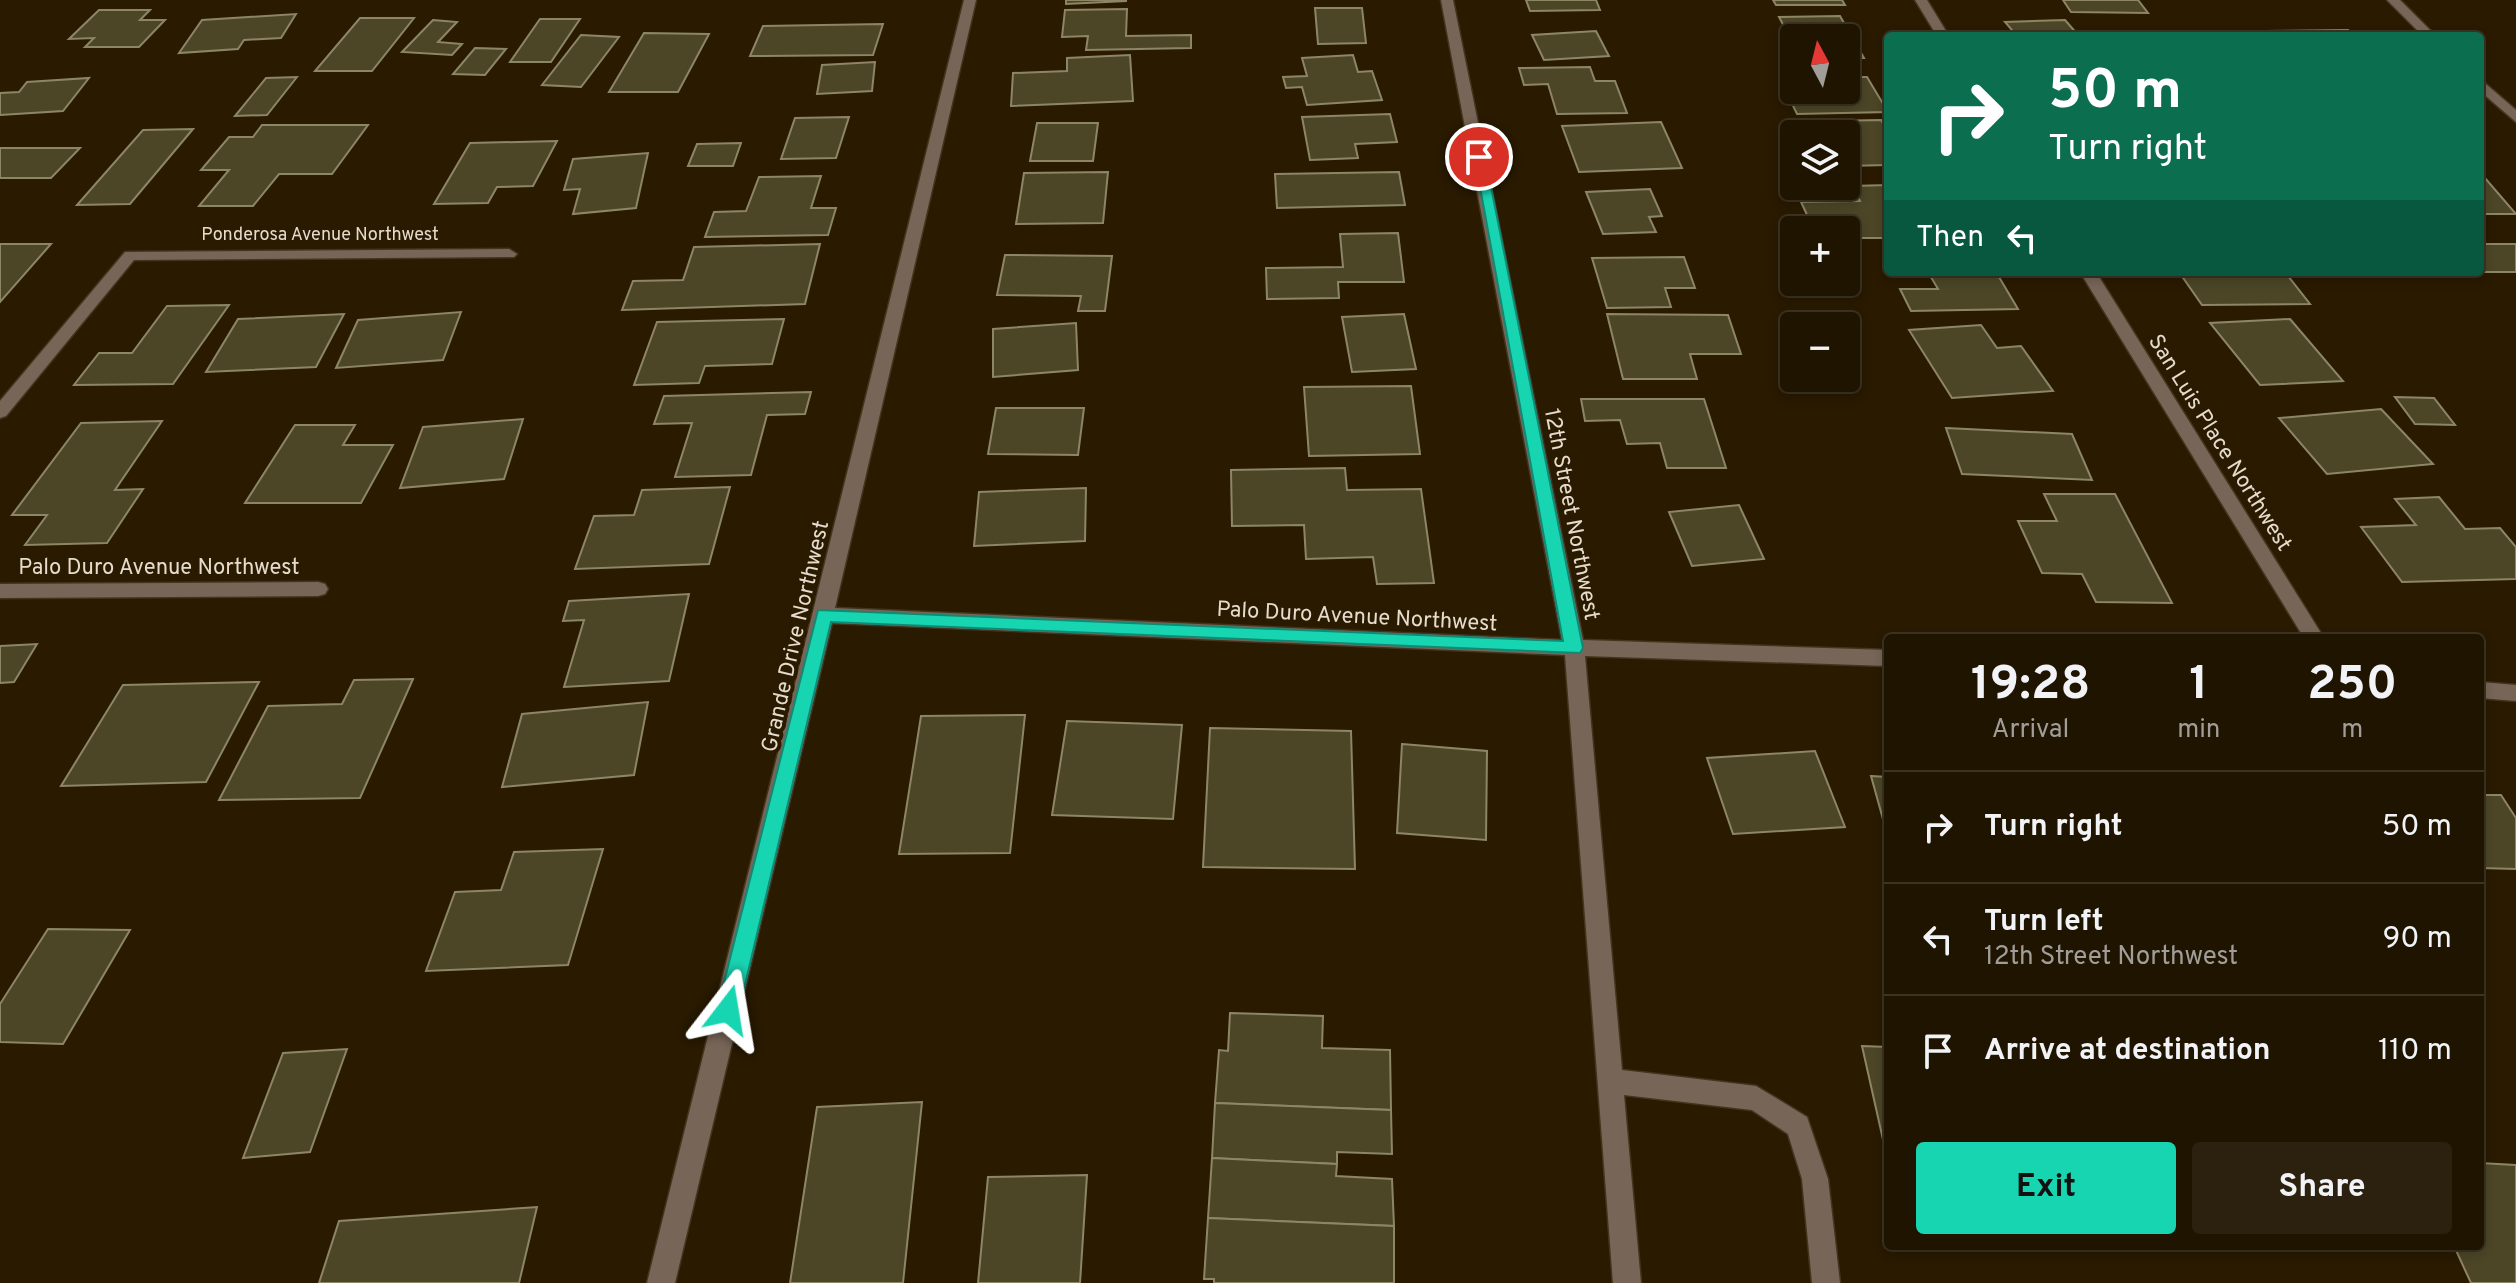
<!DOCTYPE html>
<meta charset="utf-8">
<style>
body{margin:0;font-family:Overpass,sans-serif;background:#2c210f;color:#f1f3f6;height:100vh;display:flex;flex-direction:column;font-size:30px;white-space:nowrap}
*{box-sizing:border-box;margin:0}
p{font-size:26px;color:#a19e99}
.icon{flex:none;width:44px;height:44px;fill:none;stroke:currentColor;stroke-width:2;stroke-linecap:round;stroke-linejoin:round}
.map{position:relative;flex:1;overflow:hidden}
.side{position:absolute;left:1884px;top:634px;width:600px;height:616px;display:flex;flex-direction:column;background:#1f1400;border-radius:8px;box-shadow:0 4px 12px #0003,0 0 0 2px #3c3322}
.side>*{flex:none}
.top-card{position:absolute;left:1884px;top:32px;width:600px;height:244px;border-radius:8px;box-shadow:0 4px 12px #0003,0 0 0 2px #3c3322;background:#0b6e4f;color:#fff;overflow:hidden}
.needle{width:52px;rotate:353deg}
.controls{position:absolute;left:1780px;top:24px;display:grid;gap:16px}
.controls a{display:grid;place-items:center;width:80px;height:80px;border-radius:8px;background:#1f1400;box-shadow:0 4px 12px #0003,0 0 0 2px #3c3322;font-size:40px}
.pin{position:absolute;display:grid;place-items:center;width:68px;height:68px;color:#fff;margin:-34px;border:4px solid #fff;border-radius:50%;box-shadow:0 2px 8px #0007}
.me{position:absolute;width:88px;margin:-44px;rotate:14deg;stroke-linejoin:round;filter:drop-shadow(0 0 6px #0008)}
.turn{display:flex;align-items:center;gap:28px;height:168px;padding:0 32px;font-size:36px}
.turn .icon{width:104px;height:104px;stroke-width:2.5}
.turn b{display:block;font-size:56px;line-height:68px}
.then{display:flex;align-items:center;height:76px;padding:0 32px;background:#0003;gap:16px;font-size:30px}
.eta{display:flex;justify-content:space-evenly;align-items:center;height:136px;text-align:center}
.eta b{font-size:48px;font-weight:700;line-height:56px}
.primary-button{display:flex;gap:16px;margin-top:auto;padding:16px 32px}
.primary-button a{flex:1;height:92px;border-radius:8px;background:#18d5b2;color:#111;font-size:32px;font-weight:700;line-height:92px;text-align:center}
.primary-button a+a{background:#2c210f;color:#f1f3f6}
ul{padding:0;list-style:none}
li{display:flex;align-items:center;gap:24px;height:112px;padding:0 32px;border-top:2px solid #3c3322}
li div{flex:1}
li b{display:block;font-size:30px}
li em{font-style:normal}
.map>svg:first-child{display:block}
</style>
<div class="map">
<svg width="2516" height="1283" viewBox="0 0 2516 1283">
<rect width="100%" height="100%" fill="#291a00"/>
<!-- building -->
<g fill="#4c4627" stroke="#8d8665" stroke-width="2">
<path d="M 1066,0 L 1126,0 L 1126,1 L 1066,4 Z"/>
<path d="M 1526,0 L 1596,0 L 1600,10 L 1530,11 Z"/>
<path d="M 1773,0 L 1842,0 L 1845,5 L 1776,5 Z"/>
<path d="M 2063,0 L 2138,0 L 2148,13 L 2071,12 Z"/>
<path d="M 1315,8 L 1362,8 L 1366,43 L 1318,44 Z"/>
<path d="M 1127,9 L 1126,36 L 1191,35 L 1191,48 L 1086,50 L 1088,36 L 1062,37 L 1065,10 Z"/>
<path d="M 99,10 L 150,10 L 140,20 L 165,20 L 139,47 L 85,47 L 94,38 L 69,39 Z"/>
<path d="M 296,14 L 281,38 L 244,40 L 238,49 L 179,53 L 202,20 Z"/>
<path d="M 1840,16 L 1864,58 L 1846,58 L 1846,38 L 1794,38 L 1794,45 L 1779,17 Z"/>
<path d="M 360,18 L 414,18 L 372,71 L 315,71 Z"/>
<path d="M 540,19 L 580,19 L 551,62 L 510,62 Z"/>
<path d="M 433,20 L 457,22 L 438,42 L 462,44 L 452,55 L 402,52 Z"/>
<path d="M 2065,20 L 2079,36 L 2017,36 L 2005,22 Z"/>
<path d="M 883,24 L 873,55 L 750,56 L 763,26 Z"/>
<path d="M 2348,30 L 2354,36 L 2272,36 L 2267,31 Z"/>
<path d="M 1596,31 L 1609,56 L 1544,60 L 1532,35 Z"/>
<path d="M 644,33 L 709,34 L 678,92 L 609,92 Z"/>
<path d="M 581,35 L 619,37 L 581,87 L 542,85 Z"/>
<path d="M 475,48 L 506,49 L 485,75 L 453,74 Z"/>
<path d="M 1130,55 L 1133,101 L 1011,106 L 1013,73 L 1067,71 L 1067,58 Z"/>
<path d="M 1353,55 L 1358,72 L 1372,71 L 1382,100 L 1307,105 L 1302,87 L 1286,88 L 1283,77 L 1307,76 L 1302,58 Z"/>
<path d="M 875,62 L 872,91 L 817,94 L 822,65 Z"/>
<path d="M 1590,67 L 1595,81 L 1615,81 L 1627,113 L 1557,114 L 1548,84 L 1524,85 L 1519,68 Z"/>
<path d="M 297,77 L 267,115 L 235,116 L 266,78 Z"/>
<path d="M 1846,77 L 1867,77 L 1888,112 L 1797,114 L 1784,87 L 1794,87 L 1794,90 L 1846,90 Z"/>
<path d="M 89,78 L 63,111 L 0,115 L 0,93 L 19,92 L 27,82 Z"/>
<path d="M 1390,114 L 1397,142 L 1355,144 L 1358,158 L 1310,160 L 1302,117 Z"/>
<path d="M 849,117 L 836,158 L 781,159 L 795,118 Z"/>
<path d="M 1881,120 L 1888,132 L 1888,165 L 1846,166 L 1846,134 L 1803,133 L 1835,132 L 1828,121 Z"/>
<path d="M 1661,122 L 1682,168 L 1579,172 L 1562,126 Z"/>
<path d="M 1037,123 L 1098,123 L 1093,161 L 1030,161 Z"/>
<path d="M 262,125 L 368,125 L 332,174 L 279,174 L 253,206 L 199,206 L 229,170 L 201,170 L 229,137 L 253,137 Z"/>
<path d="M 193,129 L 130,204 L 77,205 L 143,130 Z"/>
<path d="M 557,141 L 533,186 L 497,187 L 488,203 L 434,204 L 470,143 Z"/>
<path d="M 741,143 L 733,166 L 688,166 L 697,144 Z"/>
<path d="M 0,148 L 80,148 L 51,178 L 0,178 Z"/>
<path d="M 648,153 L 636,208 L 573,214 L 580,189 L 564,190 L 573,159 Z"/>
<path d="M 1108,172 L 1103,223 L 1016,224 L 1024,173 Z"/>
<path d="M 1399,172 L 1405,205 L 1277,208 L 1275,174 Z"/>
<path d="M 821,176 L 811,208 L 836,208 L 828,235 L 705,237 L 714,212 L 746,211 L 759,177 Z"/>
<path d="M 2480,178 L 2485,178 L 2516,214 L 2480,214 Z"/>
<path d="M 1888,185 L 1888,238 L 1846,238 L 1846,230 L 1814,230 L 1801,202 L 1860,201 L 1852,186 Z"/>
<path d="M 1650,189 L 1662,216 L 1649,217 L 1656,232 L 1603,234 L 1586,192 Z"/>
<path d="M 1398,233 L 1404,282 L 1338,282 L 1339,298 L 1267,299 L 1266,268 L 1343,267 L 1340,234 Z"/>
<path d="M 0,244 L 51,244 L 0,302 Z"/>
<path d="M 820,244 L 805,304 L 622,310 L 633,281 L 683,280 L 694,247 Z"/>
<path d="M 2480,244 L 2516,244 L 2516,272 L 2478,272 Z"/>
<path d="M 1005,255 L 1112,256 L 1105,311 L 1078,311 L 1081,296 L 997,295 Z"/>
<path d="M 1684,257 L 1695,288 L 1665,288 L 1671,307 L 1607,308 L 1592,258 Z"/>
<path d="M 1928,272 L 1996,272 L 2018,309 L 1911,311 L 1900,289 L 1938,289 Z"/>
<path d="M 2179,272 L 2285,272 L 2310,304 L 2202,305 Z"/>
<path d="M 229,305 L 173,384 L 74,385 L 99,353 L 132,353 L 167,306 Z"/>
<path d="M 461,312 L 443,360 L 336,368 L 358,320 Z"/>
<path d="M 344,314 L 316,367 L 206,372 L 238,319 Z"/>
<path d="M 1404,314 L 1416,369 L 1352,372 L 1342,317 Z"/>
<path d="M 1607,314 L 1728,315 L 1741,354 L 1690,354 L 1697,379 L 1623,379 Z"/>
<path d="M 784,319 L 772,364 L 705,366 L 699,383 L 634,385 L 657,322 Z"/>
<path d="M 2290,319 L 2343,381 L 2260,385 L 2210,323 Z"/>
<path d="M 1076,323 L 1078,370 L 993,377 L 993,329 Z"/>
<path d="M 1981,325 L 1997,348 L 2021,346 L 2053,391 L 1952,398 L 1909,330 Z"/>
<path d="M 1411,386 L 1420,454 L 1309,456 L 1304,387 Z"/>
<path d="M 811,392 L 805,414 L 767,415 L 751,475 L 675,477 L 692,423 L 654,424 L 664,396 Z"/>
<path d="M 2395,397 L 2434,398 L 2455,425 L 2415,424 Z"/>
<path d="M 1581,399 L 1704,399 L 1726,468 L 1667,468 L 1660,443 L 1627,444 L 1620,420 L 1585,421 Z"/>
<path d="M 996,408 L 1084,408 L 1078,455 L 988,454 Z"/>
<path d="M 2381,409 L 2433,464 L 2327,474 L 2279,418 Z"/>
<path d="M 523,419 L 504,479 L 400,488 L 423,427 Z"/>
<path d="M 162,421 L 115,490 L 143,489 L 107,543 L 25,545 L 47,515 L 12,515 L 81,423 Z"/>
<path d="M 295,425 L 355,425 L 343,445 L 393,445 L 361,503 L 245,503 Z"/>
<path d="M 1946,428 L 2072,434 L 2092,480 L 1962,474 Z"/>
<path d="M 1345,468 L 1347,490 L 1421,489 L 1434,583 L 1377,584 L 1373,557 L 1306,559 L 1304,525 L 1232,526 L 1231,470 Z"/>
<path d="M 730,487 L 709,564 L 575,569 L 594,516 L 634,515 L 642,490 Z"/>
<path d="M 1086,488 L 1085,541 L 974,546 L 979,492 Z"/>
<path d="M 2044,494 L 2115,494 L 2172,603 L 2096,602 L 2082,574 L 2042,573 L 2018,521 L 2057,521 Z"/>
<path d="M 2439,497 L 2465,529 L 2500,528 L 2516,547 L 2516,579 L 2402,582 L 2361,527 L 2416,525 L 2395,499 Z"/>
<path d="M 1739,505 L 1764,559 L 1692,566 L 1669,512 Z"/>
<path d="M 689,594 L 669,681 L 564,687 L 584,620 L 563,621 L 569,601 Z"/>
<path d="M 37,644 L 14,682 L 0,683 L 0,646 Z"/>
<path d="M 413,679 L 360,798 L 219,800 L 268,706 L 342,704 L 354,680 Z"/>
<path d="M 259,682 L 206,782 L 61,786 L 123,685 Z"/>
<path d="M 648,702 L 634,775 L 502,787 L 522,714 Z"/>
<path d="M 1025,715 L 1010,853 L 899,854 L 921,716 Z"/>
<path d="M 1067,721 L 1182,725 L 1173,819 L 1052,815 Z"/>
<path d="M 1210,728 L 1351,731 L 1355,869 L 1203,867 Z"/>
<path d="M 1402,744 L 1487,751 L 1486,840 L 1397,833 Z"/>
<path d="M 1815,751 L 1845,827 L 1733,834 L 1707,758 Z"/>
<path d="M 1871,776 L 1888,777 L 1888,830 L 1886,830 Z"/>
<path d="M 2480,795 L 2501,795 L 2516,818 L 2516,869 L 2480,868 Z"/>
<path d="M 603,849 L 568,965 L 426,971 L 455,892 L 501,890 L 514,852 Z"/>
<path d="M 48,929 L 130,930 L 63,1044 L 0,1042 L 0,1004 Z"/>
<path d="M 1230,1013 L 1323,1016 L 1322,1048 L 1390,1050 L 1391,1110 L 1215,1103 L 1219,1050 L 1228,1051 Z"/>
<path d="M 1862,1046 L 1888,1047 L 1888,1162 Z"/>
<path d="M 347,1049 L 310,1152 L 243,1158 L 283,1053 Z"/>
<path d="M 922,1102 L 903,1283 L 790,1283 L 817,1107 Z"/>
<path d="M 1215,1103 L 1391,1110 L 1392,1154 L 1337,1152 L 1337,1164 L 1212,1158 Z"/>
<path d="M 1212,1158 L 1337,1164 L 1336,1176 L 1392,1179 L 1394,1226 L 1208,1218 Z"/>
<path d="M 2480,1163 L 2516,1165 L 2516,1283 L 2471,1283 L 2454,1246 L 2480,1246 Z"/>
<path d="M 1087,1175 L 1080,1283 L 978,1283 L 988,1177 Z"/>
<path d="M 537,1207 L 519,1283 L 319,1283 L 339,1221 Z"/>
<path d="M 1208,1218 L 1394,1226 L 1394,1283 L 1214,1283 L 1214,1279 L 1204,1279 Z"/>
</g>
<g fill="none" stroke-linecap="round" stroke-linejoin="round">
<defs>
<g id="minor">
<path d="M 964,0 L 976,0 L 835,608 L 1562,640 L 1441,0 L 1453,0 L 1583,640 L 1888,650 L 1888,666 L 1585,656 L 1622,1070 L 1756,1086 L 1807,1117 L 1828,1179 L 1840,1283 L 1812,1283 L 1802,1179 L 1788,1134 L 1752,1110 L 1624,1095 L 1641,1283 L 1613,1283 L 1565,655 L 832,623 L 675,1283 L 647,1283 Z"/>
<path d="M 1915,0 L 1927,0 L 1949,36 L 1937,36 Z"/>
<path d="M 2387,0 L 2400,0 L 2436,36 L 2423,36 Z"/>
<path d="M 2480,79 L 2516,110 L 2516,122 L 2480,91 Z"/>
<path d="M 509,249 L 517,254 L 514,257 L 134,260 L 6,416 L 0,418 L 0,401 L 125,252 Z"/>
<path d="M 2080,272 L 2096,272 L 2324,638 L 2304,638 Z"/>
<path d="M 318,582 L 325,584 L 328,589 L 325,594 L 318,596 L 0,598 L 0,584 Z"/>
<path d="M 2480,682 L 2516,685 L 2516,701 L 2480,698 Z"/>
</g>
</defs>
<!-- minor casing -->
<use href="#minor" stroke="#43351d" stroke-width="3"/>
<!-- minor -->
<use href="#minor" fill="#776557" fill-rule="evenodd"/>
</g>
<!-- route -->
<path fill="#18d5b2" stroke="#108a74" stroke-width="2" d="M 1474,154 L 1485,157 L 1583,648 L 1580,653 L 831,622 L 739,1010 L 735,1017 L 728,1020 L 720,1017 L 717,1010 L 818,610 L 1563,641 Z"/>
<g text-anchor="middle" stroke-width="8" stroke-linejoin="round" paint-order="stroke">
<!-- far-street labels -->
<g font-size="18" fill="#e6dccd" stroke="#291a00">
<text x="320" y="240">Ponderosa Avenue Northwest</text>
</g>
<!-- street labels -->
<g font-size="22" fill="#e6dccd" stroke="#291a00">
<text transform="translate(2221 442) rotate(58)" y="8">San Luis Place Northwest</text>
<text transform="translate(1573 514) rotate(79)" y="8">12th Street Northwest</text>
<text x="159" y="574">Palo Duro Avenue Northwest</text>
<text transform="translate(1357 615) rotate(3)" y="8">Palo Duro Avenue Northwest</text>
<text transform="translate(794 636) rotate(-77)" y="8">Grande Drive Northwest</text>
</g>
</g>
</svg>
<div class="controls">
<a><svg class="needle" viewBox="-14 -14 28 28"><path d="M0-13l5 13h-10z" fill="#e53935"/><path d="M0 13l5-13h-10z" fill="#a19e99"/></svg></a>
<a><svg class="icon" aria-label="layers" viewBox="0 0 24 24"><path d="M12 4l9 5-9 5-9-5zM3 14l9 5 9-5"/></svg></a>
<a>+</a>
<a>−</a>
</div>
<div class="pin" style="left:1479px;top:157px;background:#d93025"><svg class="icon" aria-label="arrive" viewBox="0 0 24 24"><path d="M6 21V4h12l-3 4 3 4H6"/></svg></div>
<svg class="me" style="left:728px;top:1010px" viewBox="-20 -20 40 40"><path d="M0-17L14 15 0 8-14 15z" fill="#18d5b2" stroke="#fff" stroke-width="4"/></svg>
<div class="top-card">
<div class="turn"><svg class="icon" aria-label="right" viewBox="0 0 24 24"><path d="M7 20v-9h11M14 6l5 5-5 5"/></svg><div><b>50 m</b>Turn right</div></div>
<div class="then">Then<svg class="icon" aria-label="left" viewBox="0 0 24 24"><path d="M17 20v-9H6M10 6l-5 5 5 5"/></svg></div>
</div>
<section class="side">
<div class="eta">
<div><b>19:28</b><p>Arrival</p></div>
<div><b>1</b><p>min</p></div>
<div><b>250</b><p>m</p></div>
</div>
<ul>
<li><svg class="icon" aria-label="right" viewBox="0 0 24 24"><path d="M7 20v-9h11M14 6l5 5-5 5"/></svg><div><b>Turn right</b></div><em>50 m</em></li>
<li><svg class="icon" aria-label="left" viewBox="0 0 24 24"><path d="M17 20v-9H6M10 6l-5 5 5 5"/></svg><div><b>Turn left</b><p>12th Street Northwest</p></div><em>90 m</em></li>
<li><svg class="icon" aria-label="arrive" viewBox="0 0 24 24"><path d="M6 21V4h12l-3 4 3 4H6"/></svg><div><b>Arrive at destination</b></div><em>110 m</em></li>
</ul>
<div class="primary-button"><a>Exit</a><a>Share</a></div>
</section>
</div>
